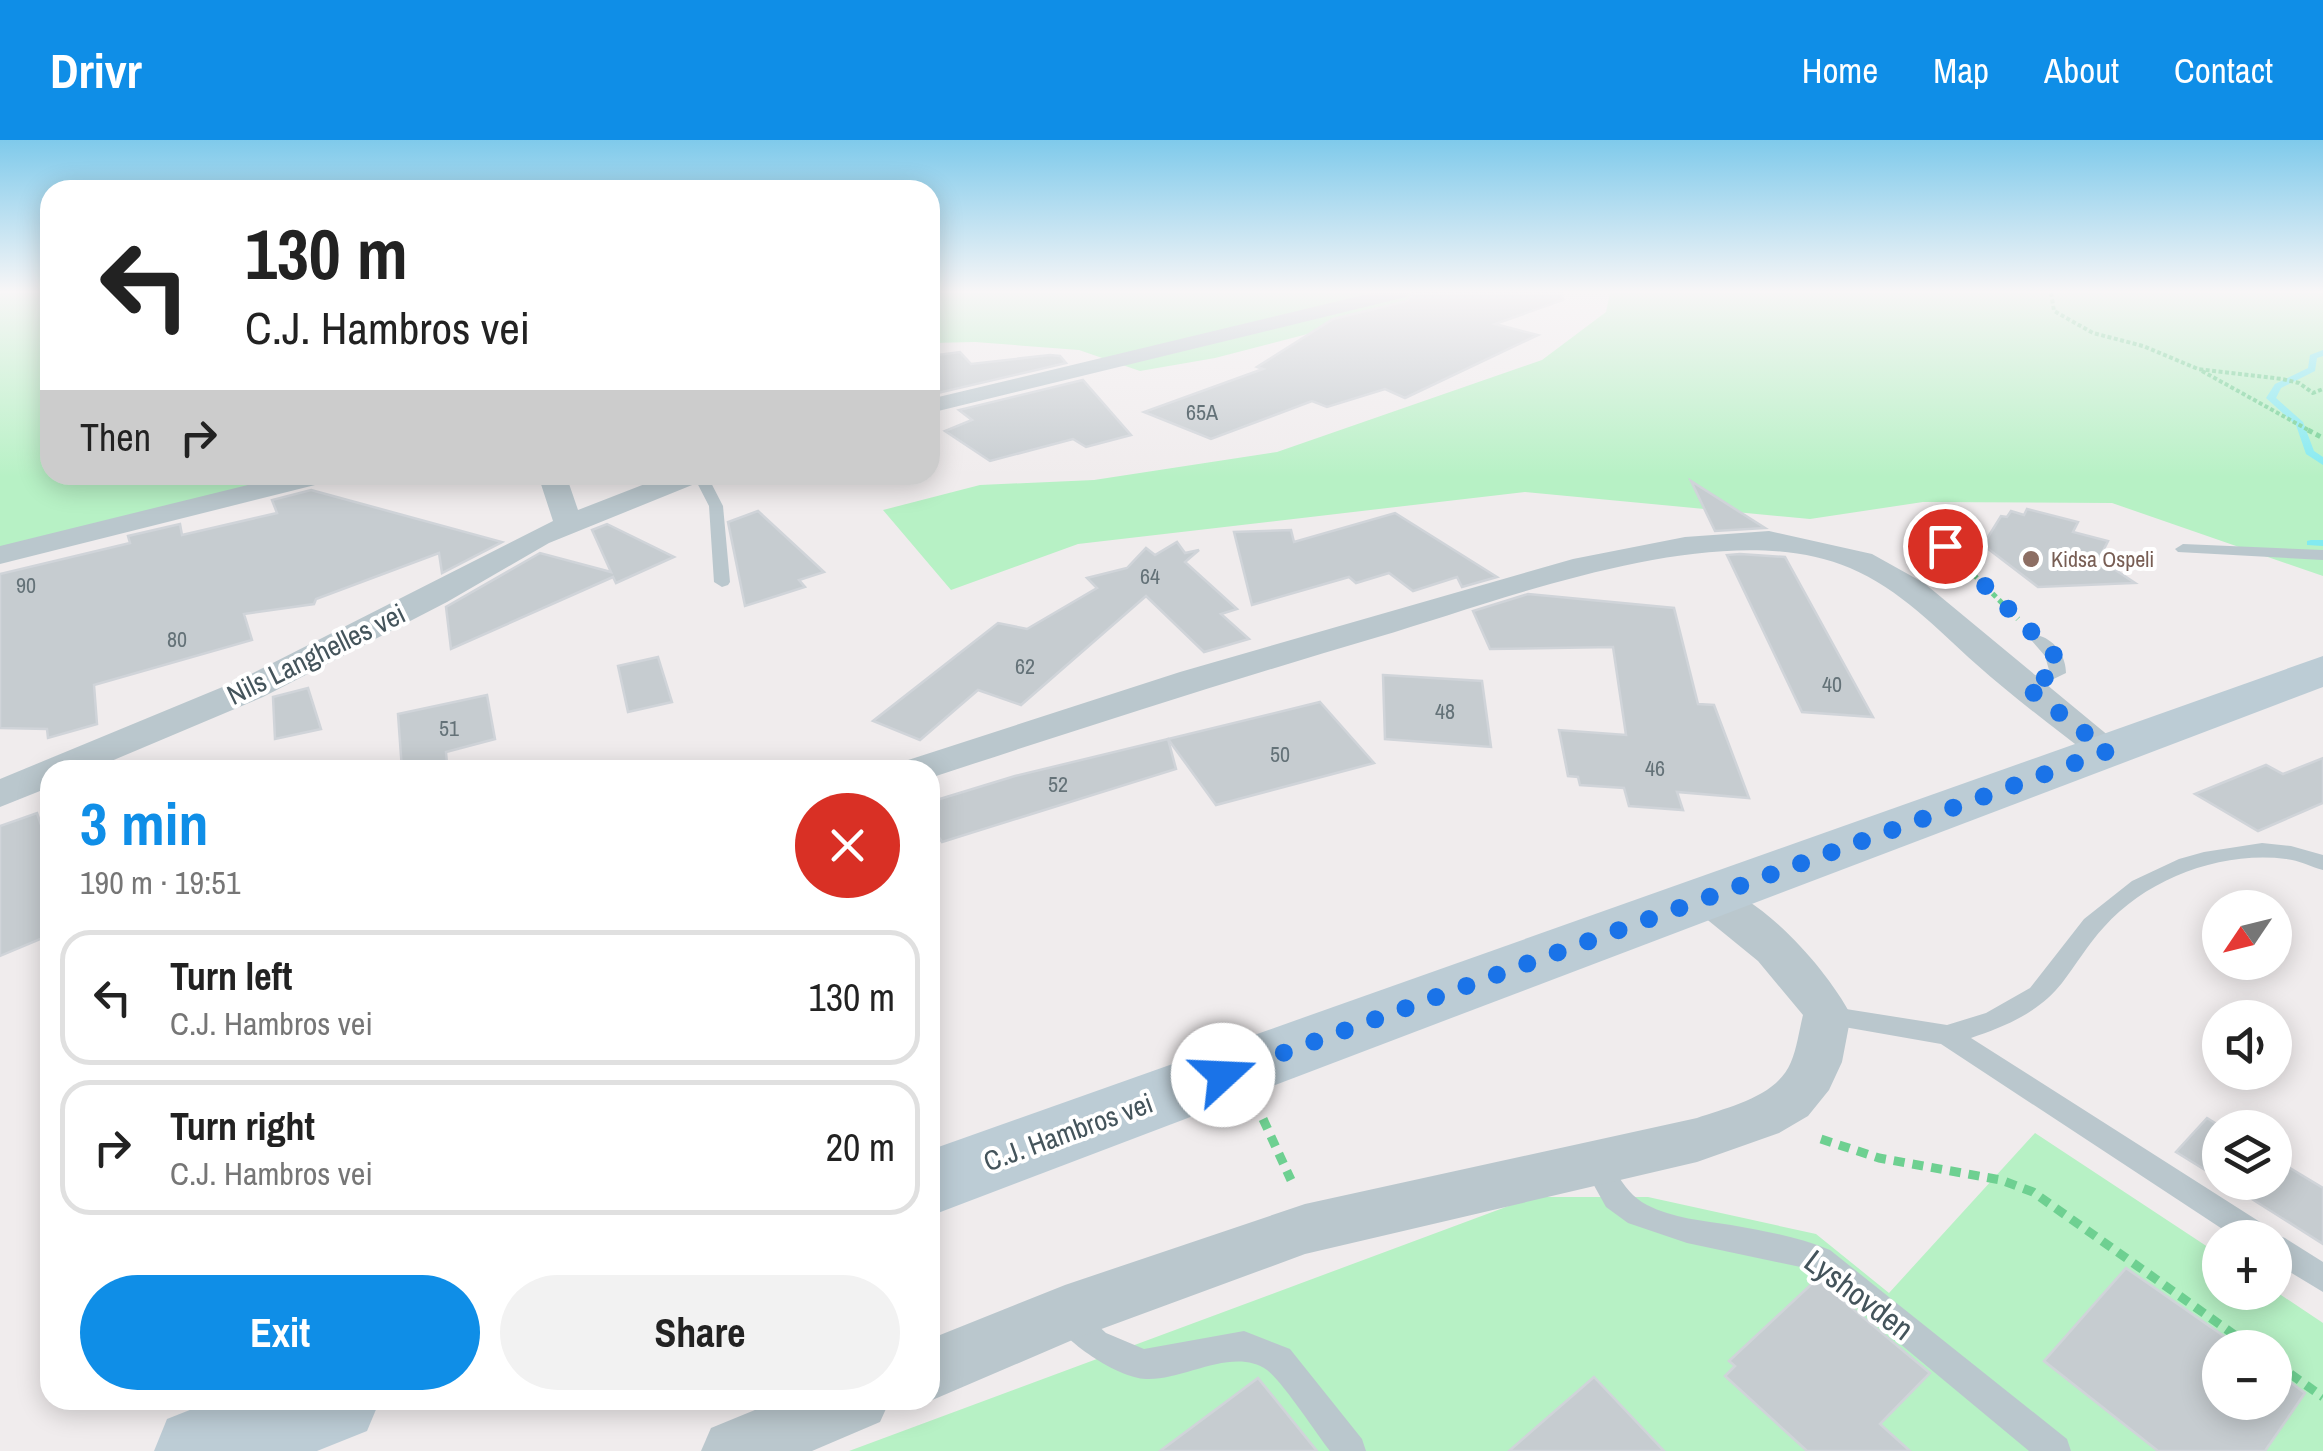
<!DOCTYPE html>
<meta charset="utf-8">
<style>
body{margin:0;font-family:"Archivo Narrow",sans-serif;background:#f2f2f2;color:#222;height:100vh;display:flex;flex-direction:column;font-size:38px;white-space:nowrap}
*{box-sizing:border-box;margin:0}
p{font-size:32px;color:#767676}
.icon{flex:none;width:55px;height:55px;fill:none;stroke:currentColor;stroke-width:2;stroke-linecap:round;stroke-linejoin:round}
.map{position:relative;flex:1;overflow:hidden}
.details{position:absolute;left:40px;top:620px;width:900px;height:650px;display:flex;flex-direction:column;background:#fff;border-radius:30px;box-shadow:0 5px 25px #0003}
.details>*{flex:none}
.guide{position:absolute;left:40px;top:40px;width:900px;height:305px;border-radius:30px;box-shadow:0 5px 25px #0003;background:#fff;color:#222;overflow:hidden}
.needle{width:65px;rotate:235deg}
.controls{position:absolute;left:2202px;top:750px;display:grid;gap:20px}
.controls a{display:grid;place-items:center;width:90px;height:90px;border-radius:50%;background:#fff;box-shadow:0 5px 25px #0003;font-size:50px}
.pin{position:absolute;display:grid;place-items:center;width:85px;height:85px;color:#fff;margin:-42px;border:5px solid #fff;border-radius:50%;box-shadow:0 2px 10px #0007}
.me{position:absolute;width:110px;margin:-55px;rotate:70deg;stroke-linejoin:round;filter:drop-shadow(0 0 8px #0008)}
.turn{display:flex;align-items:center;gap:35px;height:210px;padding:0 40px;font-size:45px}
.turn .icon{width:130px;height:130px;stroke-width:2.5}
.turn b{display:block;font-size:70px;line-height:85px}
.then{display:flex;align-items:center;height:95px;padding:0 40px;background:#0003;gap:20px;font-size:38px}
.round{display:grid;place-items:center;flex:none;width:105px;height:105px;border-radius:52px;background:#f2f2f2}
.overview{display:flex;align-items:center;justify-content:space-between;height:170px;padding:0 40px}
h1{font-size:60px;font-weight:700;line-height:75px;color:#0f8ee7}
.cta{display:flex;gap:20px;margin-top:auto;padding:20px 40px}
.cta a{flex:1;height:115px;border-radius:60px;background:#0f8ee7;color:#fff;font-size:40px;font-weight:700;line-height:115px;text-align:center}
.cta a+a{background:#f2f2f2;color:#222}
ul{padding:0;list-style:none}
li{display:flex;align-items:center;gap:30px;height:135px;margin:0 20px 15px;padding:0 20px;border:5px solid #e0e0e0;border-radius:30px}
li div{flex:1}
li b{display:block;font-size:38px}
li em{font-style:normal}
header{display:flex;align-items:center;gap:60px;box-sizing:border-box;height:140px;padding:0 50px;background:#0f8ee7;color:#fff}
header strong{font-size:48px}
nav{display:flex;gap:55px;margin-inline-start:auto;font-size:35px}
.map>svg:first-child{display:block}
</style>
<header>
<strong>Drivr</strong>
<nav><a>Home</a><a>Map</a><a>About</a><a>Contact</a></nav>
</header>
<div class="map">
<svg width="2323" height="1311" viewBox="0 0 2323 1311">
<rect width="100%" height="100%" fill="#f0eced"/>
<!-- green -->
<g fill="#b7f1c5" fill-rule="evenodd">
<path d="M 0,153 L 50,153 L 50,335 L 319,335 L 0,412 Z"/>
<path d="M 930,153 L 1465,153 L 1215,218 L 1140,231 L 1079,210 L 975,202 L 930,203 Z"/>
<path d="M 1610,153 L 2323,153 L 2323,436 L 2112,363 L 1923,362 L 1810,379 L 1525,352 L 1078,404 L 951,450 L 883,370 L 980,345 L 1094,340 L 1277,312 L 1542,220 L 1606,172 Z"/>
<path d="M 2035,993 L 2220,1115 L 2220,1152 L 2275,1151 L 2323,1183 L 2323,1311 L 849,1311 L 1533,1057 L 1648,1057 L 1816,1094 L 1889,1153 ZM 2220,1208 L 2275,1208 L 2275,1262 L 2220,1262 Z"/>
</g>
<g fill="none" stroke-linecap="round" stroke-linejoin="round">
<!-- stream -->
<g fill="#82eaf0" fill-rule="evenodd">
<path d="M 2323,210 L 2323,216 L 2317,218 L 2315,231 L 2281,248 L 2276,258 L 2303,282 L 2314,311 L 2323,317 L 2323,325 L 2306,314 L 2296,285 L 2266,258 L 2275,244 L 2308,228 L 2310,215 Z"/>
<path d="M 2311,400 L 2323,400 L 2323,406 L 2307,405 L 2307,401 Z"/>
</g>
</g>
<!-- building -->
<g fill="#c6ccd0" stroke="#d0d4d9" stroke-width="2.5">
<path d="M 1413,153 L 1562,153 L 1563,160 L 1495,184 L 1538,195 L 1405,258 L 1385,249 L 1327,267 L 1312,261 L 1211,299 L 1144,272 L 1263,229 L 1257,227 L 1333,179 L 1407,161 Z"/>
<path d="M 960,212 L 971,224 L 1050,215 L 1060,216 L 1066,223 L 938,253 L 930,247 L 930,216 Z"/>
<path d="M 1083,240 L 1131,295 L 1086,307 L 1073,299 L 990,321 L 945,291 L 972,280 L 959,270 Z"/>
<path d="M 1691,341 L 1765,388 L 1715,391 Z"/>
<path d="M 311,350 L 502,402 L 442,433 L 439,413 L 316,459 L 314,464 L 244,474 L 252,500 L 94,545 L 97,584 L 48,598 L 47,589 L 0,588 L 0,434 L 130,403 L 128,396 L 180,384 L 182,395 L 277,373 L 272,360 Z"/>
<path d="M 2027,369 L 2078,382 L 2073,392 L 2108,401 L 2099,419 L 2135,443 L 2038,447 L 1983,405 L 2001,376 L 2007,377 L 2011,371 L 2024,375 Z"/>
<path d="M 758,371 L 824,432 L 799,440 L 805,447 L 745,466 L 728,382 Z"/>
<path d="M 1395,373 L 1497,437 L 1462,447 L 1457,437 L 1413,451 L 1389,433 L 1356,443 L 1349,437 L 1252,465 L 1234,392 L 1291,390 L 1294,402 Z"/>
<path d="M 607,384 L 674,417 L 616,443 L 613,437 L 451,509 L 446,467 L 540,413 L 611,432 L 592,390 Z"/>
<path d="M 1177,402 L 1185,413 L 1199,410 L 1185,422 L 1237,469 L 1221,474 L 1249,499 L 1204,512 L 1146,456 L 1021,565 L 978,550 L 920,600 L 873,581 L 998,483 L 1027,489 L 1097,448 L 1087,438 L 1127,428 L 1146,408 L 1155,415 Z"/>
<path d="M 1740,414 L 1785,417 L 1873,577 L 1802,572 L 1727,415 Z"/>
<path d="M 1528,454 L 1674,468 L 1698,564 L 1714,565 L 1749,658 L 1677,652 L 1683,670 L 1629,666 L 1624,648 L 1580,645 L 1578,637 L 1568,636 L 1559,590 L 1626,595 L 1613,507 L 1490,509 L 1473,471 Z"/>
<path d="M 658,517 L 672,562 L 628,572 L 618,526 Z"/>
<path d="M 1383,535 L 1482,541 L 1491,607 L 1385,599 Z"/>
<path d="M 308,548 L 321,589 L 275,599 L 273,557 Z"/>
<path d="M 487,555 L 495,599 L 446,612 L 447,624 L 402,630 L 398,574 Z"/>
<path d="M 1320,562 L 1374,623 L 1216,665 L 1168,599 Z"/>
<path d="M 1168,599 L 1176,629 L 942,702 L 930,684 L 930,662 L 1015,636 Z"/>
<path d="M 2323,618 L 2323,663 L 2258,691 L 2195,654 L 2266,625 L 2283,634 Z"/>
<path d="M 37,673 L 50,711 L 50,795 L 0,816 L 0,686 Z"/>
<path d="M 2207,978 L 2223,988 L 2220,1039 L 2176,1012 Z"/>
<path d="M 2275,1019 L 2323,1048 L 2323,1104 L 2225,1042 L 2275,1042 Z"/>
<path d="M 2126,1128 L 2241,1208 L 2220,1208 L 2220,1262 L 2275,1262 L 2275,1231 L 2305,1253 L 2265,1311 L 2158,1311 L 2044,1221 Z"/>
<path d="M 1817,1139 L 1930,1233 L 1880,1284 L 1910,1311 L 1807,1311 L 1725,1236 L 1735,1226 L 1729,1221 Z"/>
<path d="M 1594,1237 L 1664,1311 L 1509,1311 Z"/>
<path d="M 1258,1238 L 1317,1311 L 1160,1311 Z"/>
</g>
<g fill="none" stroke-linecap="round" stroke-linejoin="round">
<!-- path-far3 -->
<g stroke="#6ed091" stroke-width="4" stroke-dasharray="4 2.5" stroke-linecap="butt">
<path d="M 2051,153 L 2054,171 L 2093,193 L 2143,206 L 2198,229 L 2282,239 L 2299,243 L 2313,253 L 2323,249"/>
<path d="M 2202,231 L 2312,292"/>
</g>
<!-- path-far2 -->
<g stroke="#6ed091" stroke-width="5" stroke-dasharray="5 4" stroke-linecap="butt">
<path d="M 2308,290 L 2323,298"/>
<path d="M 1966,387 L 1947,395 L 1945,406 L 2005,466"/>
</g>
<!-- path-far1 -->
<path stroke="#6ed091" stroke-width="6" stroke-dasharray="6 5" stroke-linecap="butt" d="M 2002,463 L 2018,479"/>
<!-- path -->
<g stroke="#6ed091" stroke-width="9" stroke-dasharray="11 8" stroke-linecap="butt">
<path d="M 1263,979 L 1291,1040"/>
<path d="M 1821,999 L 1879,1018 L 2001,1040 L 2033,1052 L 2253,1208"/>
<path d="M 2275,1223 L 2323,1257"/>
</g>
<!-- lane -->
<g fill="#bac7cd" fill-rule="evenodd">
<path d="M 693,335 L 707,335 L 723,366 L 730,442 L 728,445 L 722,447 L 714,442 L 709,366 Z"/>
<path d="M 2183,404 L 2323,410 L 2323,420 L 2178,412 L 2175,409 Z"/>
<path d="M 2040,496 C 2056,501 2066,517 2066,533 L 2031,550 L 2019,550 L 2016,546 L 2019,542 L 2049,530 L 2045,516 L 2032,501 Z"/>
<path d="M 2262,703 L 2291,706 L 2323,715 L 2323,730 C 2311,727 2299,720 2286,719 C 2221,711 2148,738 2104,787 C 2088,804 2076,825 2062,843 C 2038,873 2006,886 1971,898 L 2271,1089 L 2274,1094 L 2285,1098 L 2323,1122 L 2323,1152 L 2275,1123 L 2275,1098 L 2236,1098 L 1941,904 L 1827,884 L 1818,882 L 1815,875 L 1818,868 L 1827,866 L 1947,885 L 1986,873 L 2030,848 L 2084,779 L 2132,741 L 2179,719 L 2204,712 Z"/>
<path d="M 1595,1010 C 1614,1017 1618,1050 1647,1065 C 1672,1078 1704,1081 1731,1085 C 1765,1091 1798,1097 1830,1110 L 2067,1299 L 2071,1311 L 2029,1311 L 1810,1129 L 1687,1103 L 1628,1083 L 1606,1067 L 1581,1022 L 1585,1014 Z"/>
<path d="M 1066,1162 L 1077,1166 L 1106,1193 L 1144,1209 L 1244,1191 L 1290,1209 L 1362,1299 L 1366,1311 L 1330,1311 C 1316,1293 1282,1241 1267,1230 C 1233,1206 1183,1241 1146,1239 C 1118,1238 1062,1201 1051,1176 L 1055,1166 Z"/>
</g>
<!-- street -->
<g fill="#bac7cd" fill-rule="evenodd">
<path d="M 1372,153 L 1409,153 L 1406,157 L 930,273 L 930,259 Z"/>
<path d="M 288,335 L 335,335 L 331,341 L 0,424 L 0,406 Z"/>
<path d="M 538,335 L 566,335 L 578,370 L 668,335 L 706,335 L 702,341 L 549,403 L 447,462 L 263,557 L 90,630 L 50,630 L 50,647 L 0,667 L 0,639 L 237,541 L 553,381 Z"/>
<path d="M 1769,391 L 1872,414 L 1924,443 L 2127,611 L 2122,619 L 2108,623 L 2094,619 C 2055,588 2014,558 1976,524 C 1937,489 1900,449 1850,428 C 1722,373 1507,459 1378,497 C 1228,541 1079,589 930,638 L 930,630 L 896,630 L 902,622 L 1180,532 L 1573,419 L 1685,397 Z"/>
<path d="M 1709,742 C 1763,757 1825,827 1851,875 L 1842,922 L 1829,950 L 1808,976 L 1779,993 L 1697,1022 L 1305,1114 L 1077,1198 L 930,1261 L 928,1260 L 930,1199 L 1065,1145 L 1305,1064 L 1697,978 C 1728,967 1777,957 1791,922 C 1797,908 1799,891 1803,875 L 1758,821 L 1693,768 L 1687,757 L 1693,746 Z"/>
<path d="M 779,1260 L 890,1260 L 880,1282 L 812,1311 L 701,1311 L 711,1288 Z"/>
</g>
<!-- secondary -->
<g fill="#bcccd5" fill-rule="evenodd">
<path d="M 2323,516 L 2323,547 L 930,1076 L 930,1010 Z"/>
<path d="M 215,1260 L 380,1260 L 367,1291 L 317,1311 L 154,1311 L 167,1279 Z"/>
</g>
</g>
<!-- sky -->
<linearGradient id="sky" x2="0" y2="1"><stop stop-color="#7fcaeb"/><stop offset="0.45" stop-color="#f8f6f7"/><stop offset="1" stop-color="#f8f6f7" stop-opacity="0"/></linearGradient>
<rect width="2323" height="337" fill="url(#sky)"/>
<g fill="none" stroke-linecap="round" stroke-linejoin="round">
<!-- route -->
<path stroke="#1a73e8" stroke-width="18" stroke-dasharray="0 32.4" d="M 1223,935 L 2108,611 L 2025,546 L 2057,533 L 2058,525 L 2053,513 L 1945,406"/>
</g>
<!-- markers -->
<circle fill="#8d6e63" stroke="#fff" stroke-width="4" cx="2031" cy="419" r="10"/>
<g text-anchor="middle" stroke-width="8" stroke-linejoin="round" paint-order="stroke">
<!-- number labels -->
<g font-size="22" fill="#647278">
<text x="1202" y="280">65A</text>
<text x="1150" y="444">64</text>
<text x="26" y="453">90</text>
<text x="177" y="507">80</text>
<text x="1025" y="534">62</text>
<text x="1832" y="552">40</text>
<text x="1445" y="579">48</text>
<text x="449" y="596">51</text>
<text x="1280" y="622">50</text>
<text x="1655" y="636">46</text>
<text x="1058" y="652">52</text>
</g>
<!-- far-education labels -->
<g font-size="22" fill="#785e54" stroke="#fff" text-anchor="start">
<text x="2051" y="427">Kidsa Ospeli</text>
</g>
<!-- street labels -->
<g font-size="28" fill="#44545b" stroke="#fff">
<text transform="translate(316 514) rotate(-26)" y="10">Nils Langhelles vei</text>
<text transform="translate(1068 992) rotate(-20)" y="10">C.J. Hambros vei</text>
</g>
<!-- near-street labels -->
<g font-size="32" fill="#44545b" stroke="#fff">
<text transform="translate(1859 1155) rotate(37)" y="11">Lyshovden</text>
</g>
</g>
</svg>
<div class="controls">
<a><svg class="needle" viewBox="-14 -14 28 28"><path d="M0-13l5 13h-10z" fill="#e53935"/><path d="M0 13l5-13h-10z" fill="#767676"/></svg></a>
<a><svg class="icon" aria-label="sound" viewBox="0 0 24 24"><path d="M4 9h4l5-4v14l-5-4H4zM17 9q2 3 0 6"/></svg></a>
<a><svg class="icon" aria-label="layers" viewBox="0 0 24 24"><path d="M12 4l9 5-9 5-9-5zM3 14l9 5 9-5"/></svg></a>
<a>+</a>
<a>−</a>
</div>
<div class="pin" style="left:1945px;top:406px;background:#d93025"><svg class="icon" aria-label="arrive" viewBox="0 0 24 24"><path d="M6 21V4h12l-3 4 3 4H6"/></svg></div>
<svg class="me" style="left:1223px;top:935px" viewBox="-20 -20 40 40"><circle r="19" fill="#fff"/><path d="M0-13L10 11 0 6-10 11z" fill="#1a73e8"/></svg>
<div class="guide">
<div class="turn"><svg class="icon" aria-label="left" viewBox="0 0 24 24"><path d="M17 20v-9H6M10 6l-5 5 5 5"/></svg><div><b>130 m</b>C.J. Hambros vei</div></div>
<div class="then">Then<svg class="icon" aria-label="right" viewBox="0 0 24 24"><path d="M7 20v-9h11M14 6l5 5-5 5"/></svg></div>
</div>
<section class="details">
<div class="overview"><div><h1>3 min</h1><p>190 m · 19:51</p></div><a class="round" style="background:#d93025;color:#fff"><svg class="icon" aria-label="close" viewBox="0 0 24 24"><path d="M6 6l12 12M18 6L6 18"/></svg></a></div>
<ul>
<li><svg class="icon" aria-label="left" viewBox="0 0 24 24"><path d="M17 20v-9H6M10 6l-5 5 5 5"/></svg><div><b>Turn left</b><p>C.J. Hambros vei</p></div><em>130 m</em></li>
<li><svg class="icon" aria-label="right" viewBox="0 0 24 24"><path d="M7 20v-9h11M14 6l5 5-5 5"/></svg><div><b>Turn right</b><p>C.J. Hambros vei</p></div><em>20 m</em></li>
</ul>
<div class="cta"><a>Exit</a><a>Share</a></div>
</section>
</div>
